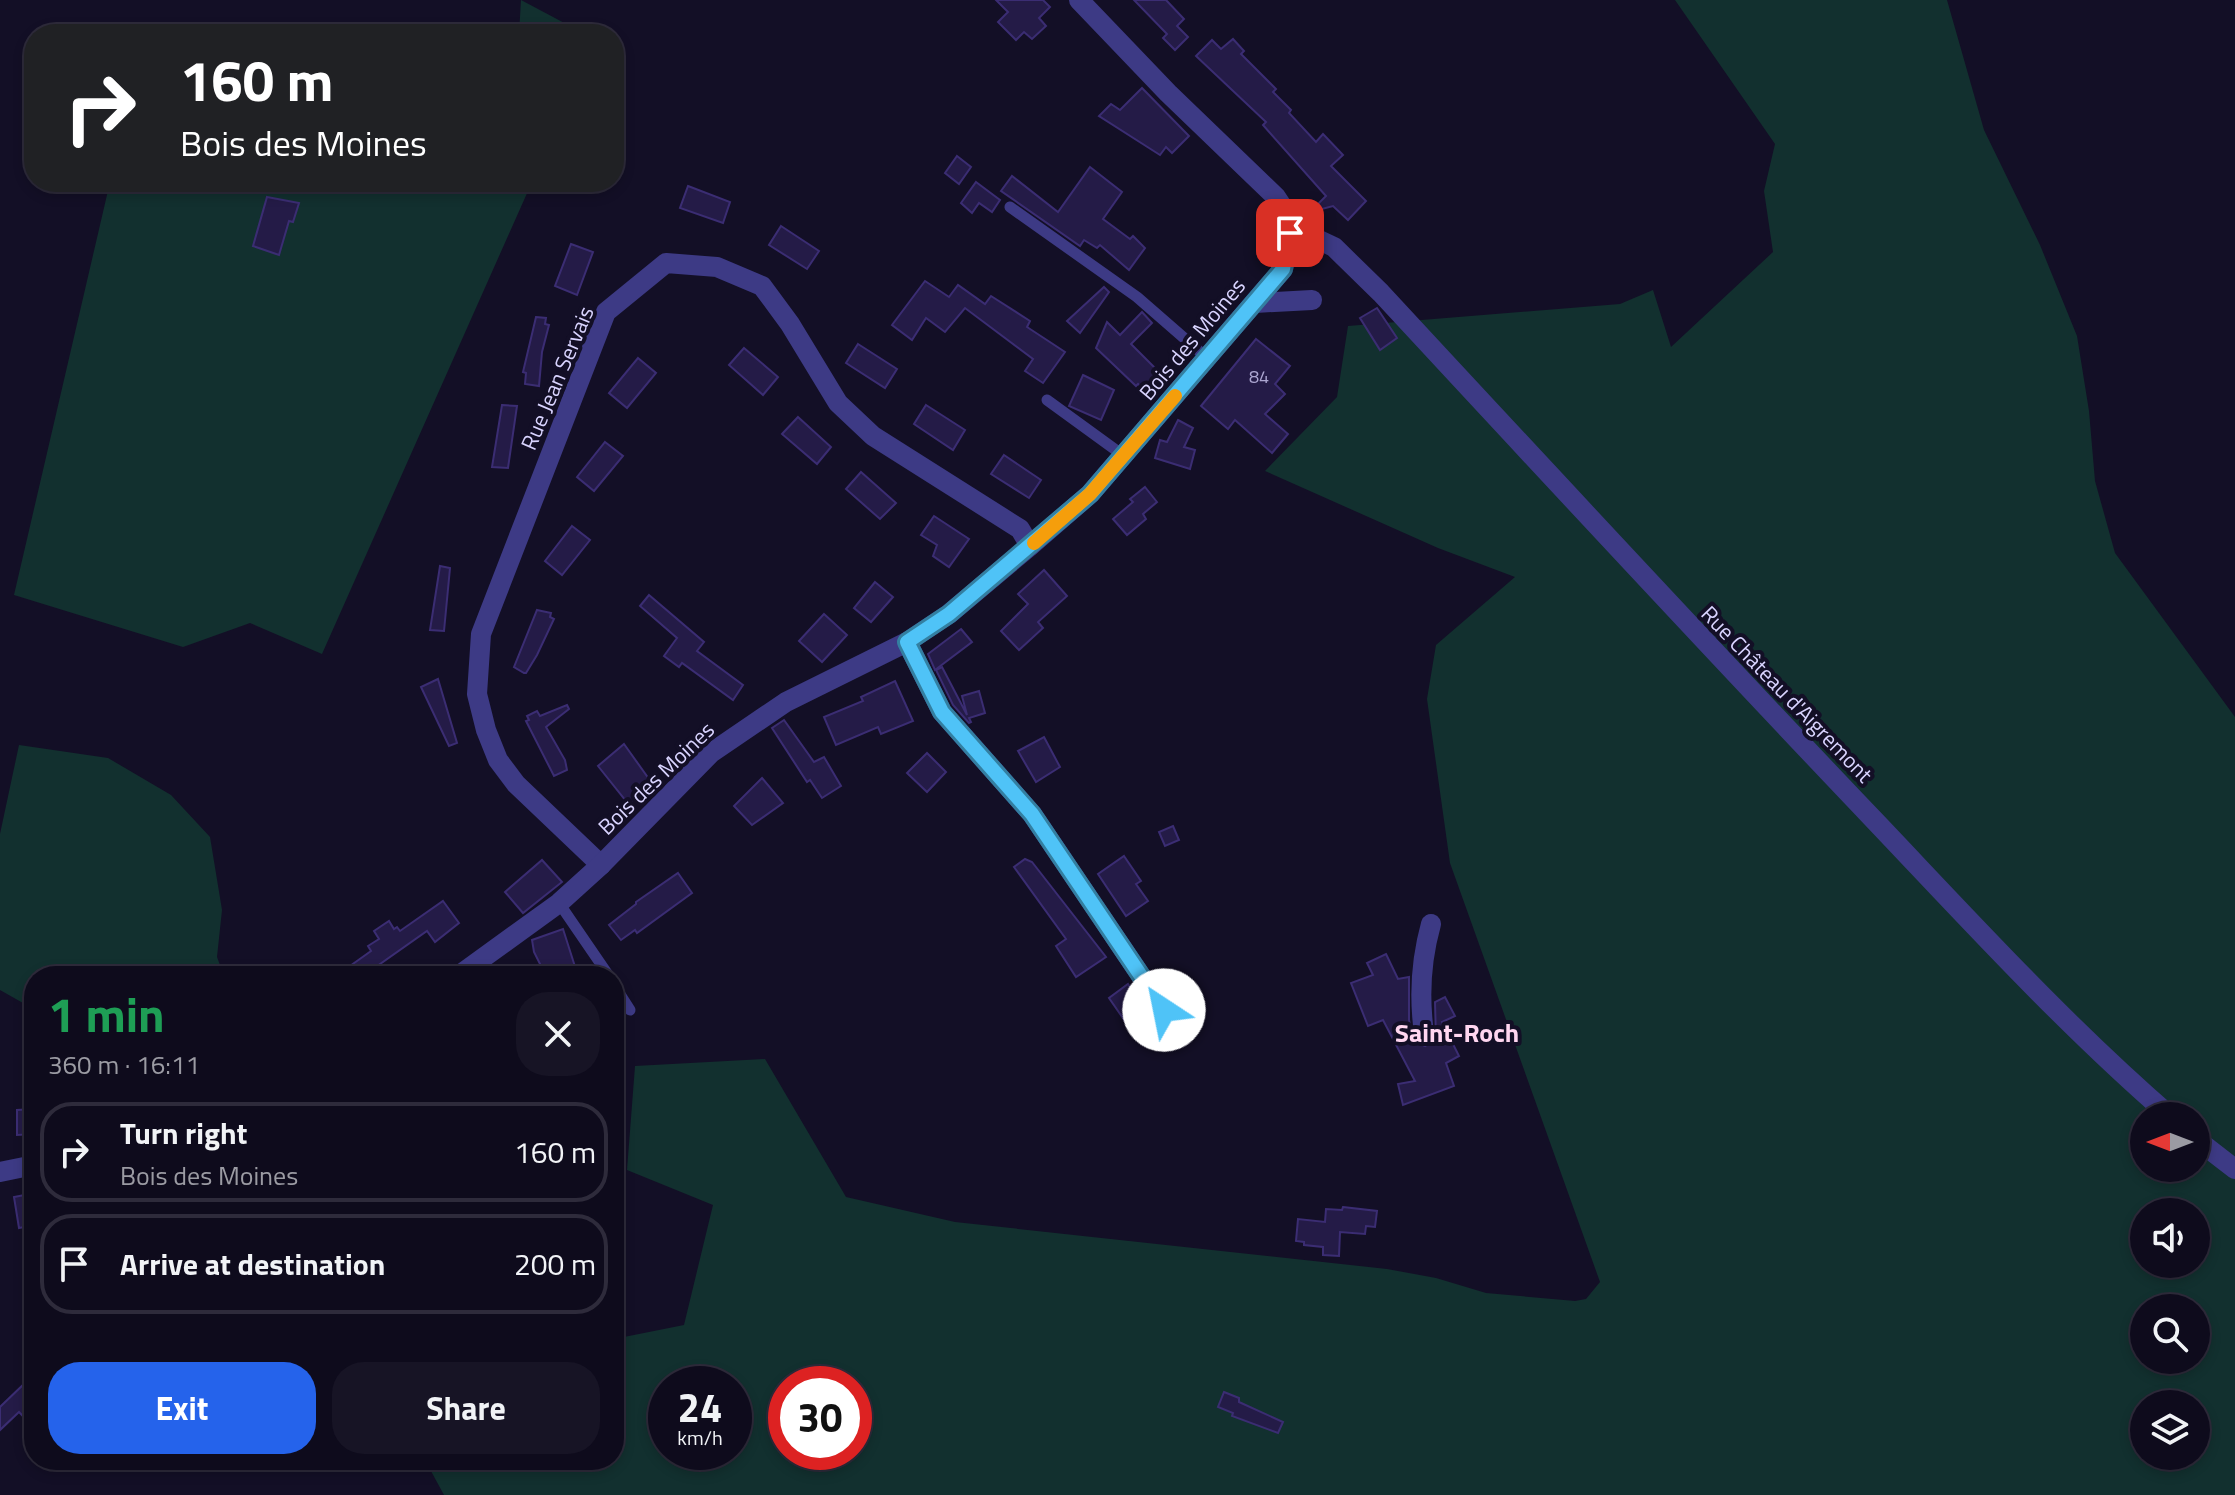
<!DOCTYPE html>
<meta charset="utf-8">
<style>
body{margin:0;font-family:"Titillium Web",sans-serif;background:#171425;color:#f1f3f6;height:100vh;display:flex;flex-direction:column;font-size:30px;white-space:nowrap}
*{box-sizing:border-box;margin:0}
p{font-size:26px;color:#9b9ba3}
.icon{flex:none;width:44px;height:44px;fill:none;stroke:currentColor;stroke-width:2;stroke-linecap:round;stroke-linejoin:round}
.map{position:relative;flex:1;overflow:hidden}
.drawer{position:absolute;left:24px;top:966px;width:600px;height:504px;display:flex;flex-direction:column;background:#0e0b1c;border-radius:32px;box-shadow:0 4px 12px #0003,0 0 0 2px #2e2b3b}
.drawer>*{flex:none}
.hud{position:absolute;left:24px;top:24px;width:600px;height:168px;border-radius:32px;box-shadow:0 4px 12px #0003,0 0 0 2px #2e2b3b;background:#202124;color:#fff;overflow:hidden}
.needle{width:52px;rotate:270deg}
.tools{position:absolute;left:2130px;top:1102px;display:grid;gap:16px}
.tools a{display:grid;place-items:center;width:80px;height:80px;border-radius:50%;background:#0e0b1c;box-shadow:0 4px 12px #0003,0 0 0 2px #2e2b3b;font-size:40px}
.speed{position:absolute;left:648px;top:1366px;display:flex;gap:16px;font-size:40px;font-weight:700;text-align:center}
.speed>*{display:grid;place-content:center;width:104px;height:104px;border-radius:50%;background:#0e0b1c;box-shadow:0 4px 12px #0003,0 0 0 2px #2e2b3b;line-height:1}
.speed small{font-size:20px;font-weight:400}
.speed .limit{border:12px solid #d22;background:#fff;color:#111}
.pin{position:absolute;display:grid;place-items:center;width:68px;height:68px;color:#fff;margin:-34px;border-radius:16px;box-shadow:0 4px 12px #0006}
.me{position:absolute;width:88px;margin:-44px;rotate:326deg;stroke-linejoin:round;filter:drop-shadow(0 0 6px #0008)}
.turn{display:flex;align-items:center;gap:28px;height:168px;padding:0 24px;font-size:36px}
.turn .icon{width:104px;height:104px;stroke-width:2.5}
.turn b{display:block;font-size:56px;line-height:68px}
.round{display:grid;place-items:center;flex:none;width:84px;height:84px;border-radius:32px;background:#171425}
.headline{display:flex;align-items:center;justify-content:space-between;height:136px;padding:0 24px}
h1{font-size:48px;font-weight:700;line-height:60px;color:#1e9e55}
.button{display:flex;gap:16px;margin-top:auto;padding:16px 24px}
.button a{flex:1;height:92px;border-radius:32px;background:#2563eb;color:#fff;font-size:32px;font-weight:700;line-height:92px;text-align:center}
.button a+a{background:#171425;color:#f1f3f6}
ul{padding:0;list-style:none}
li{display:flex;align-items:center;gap:24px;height:100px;margin:0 16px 12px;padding:0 8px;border:4px solid #2e2b3b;border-radius:32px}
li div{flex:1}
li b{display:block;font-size:30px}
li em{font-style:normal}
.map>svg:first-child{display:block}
</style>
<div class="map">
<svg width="2235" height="1495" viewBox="0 0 2235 1495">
<rect width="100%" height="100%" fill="#130f26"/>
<!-- green -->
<g fill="#12302f" fill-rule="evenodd">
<path d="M 521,0 L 585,34 L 519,34 Z"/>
<path d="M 1675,0 L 1947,0 L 1984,130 L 2040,245 L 2077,336 L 2089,411 L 2095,481 L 2115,553 L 2235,717 L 2235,1495 L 444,1495 L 425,1460 L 614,1460 L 614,1339 L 684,1325 L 713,1205 L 627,1170 L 635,1066 L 765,1059 L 846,1197 L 955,1222 L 1387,1269 L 1436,1278 L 1486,1293 L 1575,1301 L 1586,1299 L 1600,1282 L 1450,863 L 1427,699 L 1436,645 L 1515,577 L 1438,548 L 1265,471 L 1337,397 L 1348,326 L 1620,304 L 1653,290 L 1671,347 L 1773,252 L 1764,191 L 1775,144 ZM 2144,1116 L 2196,1116 L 2196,1168 L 2144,1168 ZM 2144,1212 L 2196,1212 L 2196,1264 L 2144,1264 ZM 2144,1308 L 2196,1308 L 2196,1360 L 2144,1360 ZM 666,1384 L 734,1384 L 734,1452 L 666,1452 ZM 786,1384 L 854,1384 L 854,1452 L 786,1452 ZM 2144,1404 L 2196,1404 L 2196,1456 L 2144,1456 Z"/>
<path d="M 110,182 L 532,182 L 322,654 L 250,623 L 183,647 L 14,595 Z"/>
<path d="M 19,745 L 108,758 L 171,795 L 210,837 L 222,910 L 217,957 L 224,976 L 34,976 L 34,1005 L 23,1003 L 0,990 L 0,834 Z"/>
</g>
<!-- building -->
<g fill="#241b47" stroke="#3b2d73" stroke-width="2">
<path d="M 996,0 L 1043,0 L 1050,7 L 1039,18 L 1046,26 L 1032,39 L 1024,32 L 1016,40 L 998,22 L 1008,12 Z"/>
<path d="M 1134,0 L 1166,0 L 1184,19 L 1177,26 L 1188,37 L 1175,50 L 1163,38 L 1167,34 Z"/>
<path d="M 1233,39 L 1244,51 L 1241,54 L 1276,89 L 1273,92 L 1291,110 L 1289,113 L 1316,142 L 1323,134 L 1343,155 L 1331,166 L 1366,201 L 1348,220 L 1333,206 L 1310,212 L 1326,196 L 1263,125 L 1266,122 L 1196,56 L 1212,40 L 1221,49 Z"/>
<path d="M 1142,88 L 1189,136 L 1172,153 L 1166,147 L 1160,155 L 1099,116 L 1111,104 L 1120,110 Z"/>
<path d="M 957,156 L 971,167 L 959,184 L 945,173 Z"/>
<path d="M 1090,167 L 1122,192 L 1103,219 L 1130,239 L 1133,236 L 1145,248 L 1129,270 L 1100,245 L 1097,248 L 1084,240 L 1080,246 L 1001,191 L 1012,176 L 1058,212 Z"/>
<path d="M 976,182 L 1000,200 L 992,212 L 979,203 L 972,213 L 961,203 Z"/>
<path d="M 688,186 L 730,202 L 723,223 L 680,208 Z"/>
<path d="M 267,197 L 299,203 L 293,222 L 289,221 L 279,255 L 253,246 Z"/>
<path d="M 781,226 L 819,251 L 807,269 L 769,245 Z"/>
<path d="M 571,244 L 593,252 L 577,295 L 555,286 Z"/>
<path d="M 925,281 L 949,297 L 958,285 L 985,304 L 991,296 L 1030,321 L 1027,327 L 1065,352 L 1043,383 L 1025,371 L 1033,359 L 965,308 L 945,332 L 926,318 L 912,340 L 892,325 Z"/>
<path d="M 1104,287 L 1109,292 L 1080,333 L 1067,321 Z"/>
<path d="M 1377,308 L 1397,338 L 1380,350 L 1360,318 Z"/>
<path d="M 1142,312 L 1152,323 L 1131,344 L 1159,372 L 1142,388 L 1138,384 L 1136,386 L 1096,348 L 1107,322 L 1120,335 Z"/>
<path d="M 536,317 L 546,318 L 545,324 L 549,325 L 542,352 L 539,386 L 525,384 L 526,373 L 523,372 Z"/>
<path d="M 1256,339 L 1290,366 L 1275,384 L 1285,394 L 1265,414 L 1288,434 L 1272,453 L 1235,420 L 1228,429 L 1201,406 Z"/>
<path d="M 858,344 L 897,369 L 885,388 L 846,363 Z"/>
<path d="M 744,348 L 778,377 L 763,395 L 729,365 Z"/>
<path d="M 638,358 L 656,373 L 627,408 L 609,393 Z"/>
<path d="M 1083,375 L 1114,390 L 1101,420 L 1069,406 Z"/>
<path d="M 502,405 L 517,406 L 508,468 L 492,467 Z"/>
<path d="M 926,405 L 965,430 L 953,450 L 914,424 Z"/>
<path d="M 798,417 L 831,447 L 817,464 L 782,434 Z"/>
<path d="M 1178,420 L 1193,428 L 1184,447 L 1195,450 L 1190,469 L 1155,458 L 1160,440 L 1167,442 Z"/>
<path d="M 605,442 L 623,456 L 594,491 L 577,477 Z"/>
<path d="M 1004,455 L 1041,480 L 1029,498 L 991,474 Z"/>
<path d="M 861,472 L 896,503 L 880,519 L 846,489 Z"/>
<path d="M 1145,487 L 1157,502 L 1143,514 L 1146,519 L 1127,535 L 1113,519 L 1133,502 L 1130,499 Z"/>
<path d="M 934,516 L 969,539 L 949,567 L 933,556 L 937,545 L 921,535 Z"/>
<path d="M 572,526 L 590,540 L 562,575 L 545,561 Z"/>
<path d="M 440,566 L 450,568 L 444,631 L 430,630 Z"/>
<path d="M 1044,570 L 1067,596 L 1038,622 L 1043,628 L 1019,650 L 1001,631 L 1028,604 L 1018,594 Z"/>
<path d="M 875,582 L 893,597 L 871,622 L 854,608 Z"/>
<path d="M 649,595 L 704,642 L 697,651 L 743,685 L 733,700 L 682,663 L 679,667 L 664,656 L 677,638 L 640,606 Z"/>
<path d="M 537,610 L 551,613 L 550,617 L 554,619 L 537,655 L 526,673 L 524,673 L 514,667 Z"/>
<path d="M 824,614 L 847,635 L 822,662 L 799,641 Z"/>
<path d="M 961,629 L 972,642 L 935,670 L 928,654 Z"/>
<path d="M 942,667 L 967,715 L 962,696 L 979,691 L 985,713 L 969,718 L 971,722 L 969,723 L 953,705 L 936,670 Z"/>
<path d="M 438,679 L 457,743 L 449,746 L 421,687 Z"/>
<path d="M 895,681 L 913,721 L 881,734 L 878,727 L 836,745 L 824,717 L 863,701 L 861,697 Z"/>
<path d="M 567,705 L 569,709 L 546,727 L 565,760 L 567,770 L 554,776 L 526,721 L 529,720 L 527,716 L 537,711 L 540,716 Z"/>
<path d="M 784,720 L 814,762 L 824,757 L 841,786 L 822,798 L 810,780 L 807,782 L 772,728 Z"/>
<path d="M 1044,737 L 1060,767 L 1036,782 L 1018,751 Z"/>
<path d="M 624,744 L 654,786 L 630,806 L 598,766 Z"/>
<path d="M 927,753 L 946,772 L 927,792 L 907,773 Z"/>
<path d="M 762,778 L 783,803 L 752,825 L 734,806 Z"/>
<path d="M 1173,826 L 1179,840 L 1165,846 L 1159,832 Z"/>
<path d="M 1124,856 L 1141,881 L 1136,884 L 1148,901 L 1126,916 L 1098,874 Z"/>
<path d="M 1025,859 L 1032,862 L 1106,957 L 1076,977 L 1056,946 L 1066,939 L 1014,867 Z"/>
<path d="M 542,860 L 562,882 L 523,913 L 505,892 Z"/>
<path d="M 678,873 L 692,893 L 637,933 L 635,930 L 621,940 L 609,925 L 636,904 L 636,902 Z"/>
<path d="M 443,901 L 459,923 L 435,942 L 427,931 L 363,976 L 336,976 L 371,951 L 368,946 L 379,939 L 374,931 L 389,921 L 394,929 L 397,927 L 400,931 Z"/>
<path d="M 563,929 L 578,976 L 546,976 L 534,952 L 532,940 Z"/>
<path d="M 1386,954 L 1398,979 L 1409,977 L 1409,1020 L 1413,1040 L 1425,1046 L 1436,1039 L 1435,1002 L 1445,997 L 1455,1016 L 1442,1022 L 1459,1056 L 1446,1063 L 1454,1086 L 1403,1105 L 1398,1084 L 1415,1081 L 1383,1020 L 1368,1026 L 1351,983 L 1373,975 L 1367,963 Z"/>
<path d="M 1128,984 L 1153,1021 L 1134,1034 L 1109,998 Z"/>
<path d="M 34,1109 L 34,1134 L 17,1135 L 17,1110 Z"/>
<path d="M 30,1194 L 31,1199 L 34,1199 L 34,1225 L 19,1228 L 14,1197 Z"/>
<path d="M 1343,1207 L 1377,1211 L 1375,1227 L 1366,1226 L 1365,1234 L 1340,1232 L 1339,1256 L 1323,1255 L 1323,1247 L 1304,1245 L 1304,1242 L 1296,1241 L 1298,1219 L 1325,1222 L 1326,1209 L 1342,1210 Z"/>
<path d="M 25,1383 L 34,1392 L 34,1428 L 19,1412 L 0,1430 L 0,1407 Z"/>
<path d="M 1224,1392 L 1239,1398 L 1239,1402 L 1283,1422 L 1278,1433 L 1232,1416 L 1233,1413 L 1218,1407 Z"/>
</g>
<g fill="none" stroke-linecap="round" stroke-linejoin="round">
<!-- lane -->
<g stroke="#3d3a85" stroke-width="11">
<path d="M 1010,207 L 1137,297 L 1207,358"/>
<path d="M 1047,400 L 1124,456"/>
<path d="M 559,903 L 609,976"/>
<path d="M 614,985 L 630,1010"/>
</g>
<!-- street -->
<g stroke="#3d3a85" stroke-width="20">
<path d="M 1290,233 L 1317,239 L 1334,247 L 1381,293 C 1545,470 1709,647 1876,822 C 1971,922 2065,1025 2170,1116"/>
<path d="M 1255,303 L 1312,300"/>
<path d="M 907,642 L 942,712 L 1032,814 L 1164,1010"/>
<path d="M 601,865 L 516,784 L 498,760 L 486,730 L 477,694 L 481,634 L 606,312 L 666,263 L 717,267 L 762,286 L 790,324 L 838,403 L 873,436 L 1020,529 L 1030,546"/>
<path d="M 458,976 L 559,903 L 601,865 L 711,753 L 786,702 L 907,642 L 949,614 L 1030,546 L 1090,494 L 1283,269 L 1288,250 L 1290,218 L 1276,197 L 1168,93 L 1079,0"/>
<path d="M 1424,1033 C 1419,997 1421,960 1431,924"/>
<path d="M 2196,1139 L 2235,1169"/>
<path d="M 0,1172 L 34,1165"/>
</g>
</g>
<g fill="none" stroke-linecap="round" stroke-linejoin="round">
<defs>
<path id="route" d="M 1164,1010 L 1032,814 L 942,712 L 907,642 L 949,614 L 1090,494 L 1283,269 L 1290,233"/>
</defs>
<!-- route casing -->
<use href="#route" stroke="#337fa1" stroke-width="20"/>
<!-- route -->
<use href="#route" stroke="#4fc3f7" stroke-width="14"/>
<!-- slow -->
<path stroke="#f59e0b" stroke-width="14" d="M 1034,543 L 1090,494 L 1175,396"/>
</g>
<g text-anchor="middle" stroke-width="8" stroke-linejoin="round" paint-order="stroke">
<!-- number labels -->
<g font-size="18" fill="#aca6d1">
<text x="1259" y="383">84</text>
</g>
<!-- street labels -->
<g font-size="22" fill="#d9d4ff" stroke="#130f26">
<text transform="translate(1192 339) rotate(-50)" y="8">Bois des Moines</text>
<text transform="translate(557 378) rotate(-67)" y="8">Rue Jean Servais</text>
<text transform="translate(1787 694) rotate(46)" y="8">Rue Château d'Aigremont</text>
<text transform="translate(656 778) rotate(-44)" y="8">Bois des Moines</text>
</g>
<!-- quarter labels -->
<g font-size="26" font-weight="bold" fill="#ffd6f0" stroke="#130f26">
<text x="1457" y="1042">Saint-Roch</text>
</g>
</g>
</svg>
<div class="tools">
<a><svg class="needle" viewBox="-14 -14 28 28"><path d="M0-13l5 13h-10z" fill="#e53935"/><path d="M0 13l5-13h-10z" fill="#9b9ba3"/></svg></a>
<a><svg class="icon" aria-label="sound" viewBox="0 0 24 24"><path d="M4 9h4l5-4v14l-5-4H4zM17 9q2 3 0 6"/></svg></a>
<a><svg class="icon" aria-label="search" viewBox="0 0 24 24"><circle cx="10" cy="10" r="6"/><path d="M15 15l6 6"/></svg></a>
<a><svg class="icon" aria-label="layers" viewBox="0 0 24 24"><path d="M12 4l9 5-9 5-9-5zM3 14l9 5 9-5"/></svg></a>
</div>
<div class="speed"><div>24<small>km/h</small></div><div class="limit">30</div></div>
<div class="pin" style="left:1290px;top:233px;background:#d93025"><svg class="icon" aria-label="arrive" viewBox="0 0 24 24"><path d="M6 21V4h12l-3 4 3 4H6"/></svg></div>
<svg class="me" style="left:1164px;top:1010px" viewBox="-20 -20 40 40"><circle r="19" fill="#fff"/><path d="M0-13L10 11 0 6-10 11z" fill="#4fc3f7"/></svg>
<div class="hud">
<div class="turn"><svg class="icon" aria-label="right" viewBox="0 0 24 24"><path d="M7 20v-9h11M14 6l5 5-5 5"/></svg><div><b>160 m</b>Bois des Moines</div></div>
</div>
<section class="drawer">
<div class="headline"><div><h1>1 min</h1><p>360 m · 16:11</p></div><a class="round"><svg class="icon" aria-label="close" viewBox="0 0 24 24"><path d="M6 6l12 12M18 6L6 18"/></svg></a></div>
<ul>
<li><svg class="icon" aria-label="right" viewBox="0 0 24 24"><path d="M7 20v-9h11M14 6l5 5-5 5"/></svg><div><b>Turn right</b><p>Bois des Moines</p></div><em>160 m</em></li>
<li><svg class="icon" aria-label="arrive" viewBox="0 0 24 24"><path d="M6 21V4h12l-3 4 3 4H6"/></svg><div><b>Arrive at destination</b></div><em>200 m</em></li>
</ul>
<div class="button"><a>Exit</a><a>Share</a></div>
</section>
</div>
